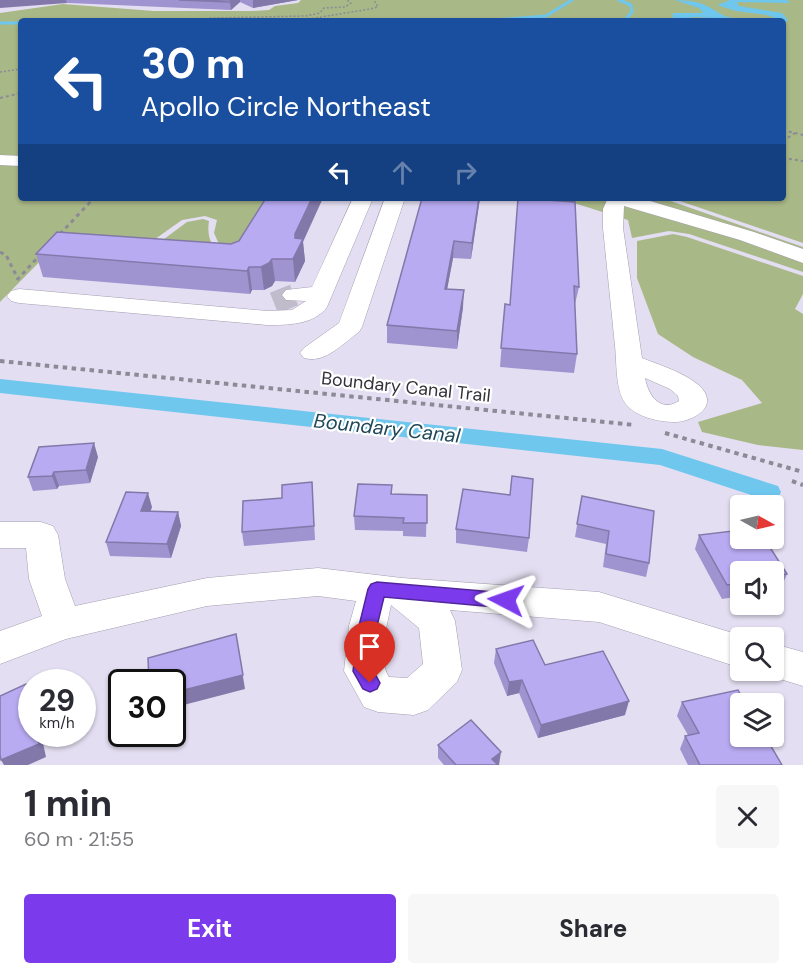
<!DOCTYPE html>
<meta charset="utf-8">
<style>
body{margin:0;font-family:"DM Sans",sans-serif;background:#f7f7f7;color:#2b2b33;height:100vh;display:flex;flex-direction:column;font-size:22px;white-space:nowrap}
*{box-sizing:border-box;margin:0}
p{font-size:20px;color:#7c7c81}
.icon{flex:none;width:33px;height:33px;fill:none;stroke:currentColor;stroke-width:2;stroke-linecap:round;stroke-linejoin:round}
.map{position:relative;height:765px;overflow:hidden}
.side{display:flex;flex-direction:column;background:#fff;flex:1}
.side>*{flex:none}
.hud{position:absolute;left:18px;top:18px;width:768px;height:183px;border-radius:6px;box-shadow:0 2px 4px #0004;background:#1a4fa0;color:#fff;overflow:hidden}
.needle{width:39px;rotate:98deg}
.controls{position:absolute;left:730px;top:495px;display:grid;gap:12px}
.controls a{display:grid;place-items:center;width:54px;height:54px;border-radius:6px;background:#fff;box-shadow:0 2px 4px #0004;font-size:30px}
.speed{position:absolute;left:18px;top:669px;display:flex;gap:12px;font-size:30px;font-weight:700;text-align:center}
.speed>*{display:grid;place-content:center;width:78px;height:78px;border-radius:50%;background:#fff;box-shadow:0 2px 4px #0004;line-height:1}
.speed small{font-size:15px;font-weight:400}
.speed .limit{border:3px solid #111;border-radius:9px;background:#fff;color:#111}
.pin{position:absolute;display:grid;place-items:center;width:51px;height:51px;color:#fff;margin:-62px -26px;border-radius:50% 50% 50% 0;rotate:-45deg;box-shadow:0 0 6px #0007}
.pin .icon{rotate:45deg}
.me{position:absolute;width:66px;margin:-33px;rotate:274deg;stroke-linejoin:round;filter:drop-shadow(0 0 4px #0008)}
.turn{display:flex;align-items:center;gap:21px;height:126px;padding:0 24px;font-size:27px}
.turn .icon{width:78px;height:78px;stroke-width:2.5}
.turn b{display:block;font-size:42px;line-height:51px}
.lanes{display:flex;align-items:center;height:57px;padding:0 24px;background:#0003;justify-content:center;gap:30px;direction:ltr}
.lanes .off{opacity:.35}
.round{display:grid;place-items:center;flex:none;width:63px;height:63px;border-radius:6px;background:#f7f7f7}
.head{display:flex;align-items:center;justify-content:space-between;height:102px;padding:0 24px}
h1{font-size:36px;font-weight:800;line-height:45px}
.button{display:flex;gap:12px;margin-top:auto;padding:12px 24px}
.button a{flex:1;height:69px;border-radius:6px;background:#7c3aed;color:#fff;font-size:24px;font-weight:800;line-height:69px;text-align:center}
.button a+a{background:#f7f7f7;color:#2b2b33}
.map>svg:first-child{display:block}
</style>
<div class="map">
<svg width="803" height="765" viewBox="0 0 803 765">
<rect width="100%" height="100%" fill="#e3def1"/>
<!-- green -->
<g fill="#a9b887">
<path d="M 301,0 L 803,0 L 803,243 L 671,198 L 783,198 L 783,21 L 21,21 L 21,198 L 268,198 L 238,246 L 219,244 L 214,233 L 217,220 L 205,216 L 182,220 L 141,249 L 51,250 L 0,302 L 0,13 L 63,4 L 154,11 L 252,11 L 269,10 L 275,6 L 298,3 Z"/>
<path d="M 558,198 L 662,198 L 803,247 L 803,272 L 689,234 L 669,231 L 632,238 L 628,220 Z"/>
<path d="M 203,219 L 209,221 C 205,247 220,252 238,266 L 148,251 L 187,222 Z"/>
<path d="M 673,234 L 687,237 L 803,276 L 803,294 L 795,309 L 803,314 L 803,450 L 758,445 L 702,432 L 698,422 L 762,403 L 742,380 L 693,357 L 658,334 L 637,278 L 637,241 Z"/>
</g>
<!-- water -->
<g fill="#6fc7ed">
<path d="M 675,0 C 694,0 704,3 719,13 C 729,20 746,19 757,21 L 693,17 L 688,19 L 689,21 L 672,21 L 673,13 L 703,13 L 699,8 Z"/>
<path d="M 730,0 L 787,0 L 790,3 L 737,2 L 739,6 L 782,13 L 788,20 L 783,24 L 783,21 L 767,15 L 736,11 L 717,5 Z"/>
</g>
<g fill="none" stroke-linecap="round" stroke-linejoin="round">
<!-- stream -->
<g stroke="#6fc7ed" stroke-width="3">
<path d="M 619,0 L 631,5 L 632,12 L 624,21"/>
<path d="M 483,21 L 546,16 L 572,0"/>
<path d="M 0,23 L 21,23"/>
</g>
<!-- canal -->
<path fill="#6fc7ed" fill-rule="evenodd" d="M 0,379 L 662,449 L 778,486 L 781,492 L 778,498 L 769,501 L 660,465 L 0,393 Z"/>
<!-- minor-tunnel -->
<path stroke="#c0bccc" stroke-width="22" stroke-dasharray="22 11" stroke-linecap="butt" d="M 274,303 L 294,295"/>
<defs>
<g id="minor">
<path d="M 0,155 L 21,156 L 21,166 L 0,165 Z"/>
<path d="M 353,198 L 373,198 L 327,307 C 314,325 287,325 267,325 L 19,303 L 11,301 L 7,296 L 11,291 L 19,289 L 267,311 L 292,310 L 306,301 L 286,300 L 282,295 L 286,290 L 312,287 Z"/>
<path d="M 385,198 L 405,198 L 362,327 L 359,332 C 342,344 325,364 304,358 L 300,353 L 304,348 L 339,323 Z"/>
<path d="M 608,198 L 640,198 L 754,232 L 803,249 L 803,263 L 740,240 L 624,206 L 623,228 L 642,358 C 658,365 716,381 706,406 C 701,416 685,422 675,422 C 659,422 635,417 625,403 C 615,388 617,363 615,346 C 611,307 607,267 603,228 L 603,209 ZM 645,378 L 670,389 L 678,396 L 679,401 C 660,413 648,395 645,378 Z"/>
<path d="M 0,522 L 41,522 L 53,526 L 58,535 L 65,579 L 75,606 L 207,578 L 318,568 L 402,578 L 599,592 L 749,638 L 741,638 L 741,668 L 599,622 L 450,610 L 455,621 L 462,670 L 457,682 L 428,710 L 414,715 L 378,712 L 364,707 L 344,671 L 349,626 L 356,601 L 318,596 L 207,606 L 66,639 L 0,664 L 0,631 L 42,616 L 29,579 L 26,548 L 0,548 ZM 391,605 L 419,628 L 423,664 L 407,678 L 389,677 C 377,659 387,626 391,605 Z"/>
<path d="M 774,644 L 803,652 L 803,686 L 760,673 L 759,670 L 774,670 Z"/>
</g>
</defs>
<!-- minor casing -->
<use href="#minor" stroke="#a49fb0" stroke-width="1"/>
<!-- path-far3 -->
<g stroke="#8d8a97" stroke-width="1.5" stroke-dasharray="2 2" stroke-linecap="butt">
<path d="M 202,21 L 211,18 L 306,16 L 320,13 L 324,8 L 345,7 L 351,3 L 347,0"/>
<path d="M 272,21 L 309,19 L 370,9 L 378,7 L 374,0"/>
<path d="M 0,72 L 21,69"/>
</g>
<!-- path-far2 -->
<g stroke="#8d8a97" stroke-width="2" stroke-dasharray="3 3" stroke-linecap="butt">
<path d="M 0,98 L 21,93"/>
<path d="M 783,130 L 803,135"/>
<path d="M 783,141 L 795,133"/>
<path d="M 783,158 L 803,161"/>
</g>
<!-- path-far1 -->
<g stroke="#8d8a97" stroke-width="3" stroke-dasharray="4 4" stroke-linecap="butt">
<path d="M 60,234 L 94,198"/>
<path d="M 0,252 L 6,255 L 18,279"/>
<path d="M 17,280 L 40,255"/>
</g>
<!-- path -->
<g stroke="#8d8a97" stroke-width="4" stroke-dasharray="4.5 4.5" stroke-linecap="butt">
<path d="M 0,361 L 635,425"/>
<path d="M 665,433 L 803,472"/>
<path d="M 792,481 L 803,485"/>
</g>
<!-- minor -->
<use href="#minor" fill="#fff" fill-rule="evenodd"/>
</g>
<!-- wall -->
<g fill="#9f93d0">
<path d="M 0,0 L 298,0 L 253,8 L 240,2 L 231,10 Z"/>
<path d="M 480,198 L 471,259 L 453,258 L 447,289 L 463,307 L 457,349 L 387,343 L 387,325 Z"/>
<path d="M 518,198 L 579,287 L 575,304 L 577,354 L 574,373 L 500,367 L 505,304 L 510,305 Z"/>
<path d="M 303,242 L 305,261 L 295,282 L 275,281 L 272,286 L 264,290 L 252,290 L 250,294 L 43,277 L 36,254 L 231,244 Z"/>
<path d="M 98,457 L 90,483 L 59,486 L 57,489 L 33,491 L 28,477 Z"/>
<path d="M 512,476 L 529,538 L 527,552 L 456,543 L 456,529 L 510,495 Z"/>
<path d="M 312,482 L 315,540 L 244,546 L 242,532 L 282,498 Z"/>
<path d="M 392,485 L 392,494 L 427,495 L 426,537 L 403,536 L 403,531 L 355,530 L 354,516 Z"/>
<path d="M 582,496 L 649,563 L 646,577 L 603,567 L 606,544 L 575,537 Z"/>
<path d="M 152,507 L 150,512 L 178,512 L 181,526 L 171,558 L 110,556 L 106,542 Z"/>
<path d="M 699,535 L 787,574 L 781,588 L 774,589 L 774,572 L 741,572 L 741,596 L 722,599 L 695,549 Z"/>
<path d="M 496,649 L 545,665 L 625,715 L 538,738 L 519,693 L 507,696 L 494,663 Z"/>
<path d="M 682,702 L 782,765 L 688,765 L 680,749 L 685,736 L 688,735 L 677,716 Z"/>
<path d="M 438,745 L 499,765 L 444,765 L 438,758 Z"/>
</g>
<!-- shaded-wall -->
<g fill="#8278a9">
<path d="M 0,0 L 66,0 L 67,3 L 0,8 Z"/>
<path d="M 232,0 L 240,0 L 240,2 L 231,10 L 230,2 Z"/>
<path d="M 253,0 L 298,0 L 253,8 Z"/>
<path d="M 312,198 L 323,198 L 303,242 L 305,261 L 295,282 L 293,259 L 295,234 Z"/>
<path d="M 479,198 L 480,198 L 471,259 L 472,243 Z"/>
<path d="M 454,241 L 453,258 L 444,306 L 445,289 Z"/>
<path d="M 272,259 L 275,281 L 272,286 L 264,290 L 261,267 Z"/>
<path d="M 249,267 L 252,290 L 250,294 L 247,271 Z"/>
<path d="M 464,290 L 463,307 L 457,349 L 457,331 Z"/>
<path d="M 94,443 L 98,457 L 90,483 L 86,470 Z"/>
<path d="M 54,472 L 59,486 L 57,489 L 52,476 Z"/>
<path d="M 148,493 L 152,507 L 145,525 L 141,511 Z"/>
<path d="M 178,512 L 181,526 L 171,558 L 167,544 Z"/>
<path d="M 236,634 L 245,689 L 172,708 L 172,693 Z"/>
<path d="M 522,680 L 519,693 L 507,696 L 509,682 Z"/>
<path d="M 26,684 L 32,695 L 32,709 Z"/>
<path d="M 629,701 L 625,715 L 538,738 L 541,725 Z"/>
<path d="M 37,734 L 41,734 L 46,757 L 28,765 L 4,765 L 1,760 Z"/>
<path d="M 501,752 L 499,765 L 491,765 L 492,759 Z"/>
</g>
<!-- building -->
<g fill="#b9abf2" stroke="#8278a9" stroke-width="1.5">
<path d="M 179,0 L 232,0 L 230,2 Z"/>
<path d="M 266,198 L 312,198 L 295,234 L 295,238 L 303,239 L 293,259 L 272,259 L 269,263 L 261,267 L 249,267 L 247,271 L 36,254 L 57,232 L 231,244 L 239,241 Z"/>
<path d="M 422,198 L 479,198 L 472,243 L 454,241 L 445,289 L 464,290 L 457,331 L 387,325 Z"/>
<path d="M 518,198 L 575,202 L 579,287 L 574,286 L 577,354 L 501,348 L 505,304 L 510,305 Z"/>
<path d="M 94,443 L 86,470 L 54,472 L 52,476 L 28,477 L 39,447 Z"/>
<path d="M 512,476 L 533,479 L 529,538 L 456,529 L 463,489 L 510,495 Z"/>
<path d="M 312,482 L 314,526 L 242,532 L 243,501 L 282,498 L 282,485 Z"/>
<path d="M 358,484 L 392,485 L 391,494 L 427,495 L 427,523 L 403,523 L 404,518 L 354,516 Z"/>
<path d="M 126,492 L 148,493 L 141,511 L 178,512 L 167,544 L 106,542 Z"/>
<path d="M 582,496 L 654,511 L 649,563 L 606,554 L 609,531 L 577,524 Z"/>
<path d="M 741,530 L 741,538 L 764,538 L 787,574 L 774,576 L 774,572 L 741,572 L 741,583 L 727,585 L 699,535 Z"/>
<path d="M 236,634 L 243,675 L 172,693 L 172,682 L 149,682 L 148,658 Z"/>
<path d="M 533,640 L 545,665 L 603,651 L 629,701 L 541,725 L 522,680 L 509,682 L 496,649 Z"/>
<path d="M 26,684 L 32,709 L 32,734 L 37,734 L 39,744 L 1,760 L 0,755 L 0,696 Z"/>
<path d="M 738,690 L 746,704 L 741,704 L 741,736 L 765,736 L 782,765 L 700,765 L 685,736 L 699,733 L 682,702 Z"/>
<path d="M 471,720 L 501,752 L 492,759 L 498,765 L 456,765 L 438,745 Z"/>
</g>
<!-- route -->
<path fill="#7c3aed" stroke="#51269a" stroke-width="1.5" d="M 377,582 L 506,593 L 512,595 L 515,600 L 512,606 L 506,608 L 384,597 L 377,626 L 373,670 L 380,683 L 377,689 L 370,692 L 363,689 L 353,671 L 359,626 L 368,589 L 371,584 Z"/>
<g text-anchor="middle" stroke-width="4.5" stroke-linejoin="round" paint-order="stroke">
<!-- street labels -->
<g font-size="18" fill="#343239" stroke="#fff">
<text transform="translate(406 387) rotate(6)" y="6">Boundary Canal Trail</text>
</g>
<!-- water labels -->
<g font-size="20" font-style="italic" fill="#214758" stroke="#fff">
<text transform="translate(387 428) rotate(6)" y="7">Boundary Canal</text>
</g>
</g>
</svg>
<div class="controls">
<a><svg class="needle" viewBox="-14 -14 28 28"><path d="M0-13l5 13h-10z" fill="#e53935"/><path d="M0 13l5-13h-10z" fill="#7c7c81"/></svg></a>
<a><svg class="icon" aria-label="sound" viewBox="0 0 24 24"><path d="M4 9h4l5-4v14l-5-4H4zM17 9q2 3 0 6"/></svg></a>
<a><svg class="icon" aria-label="search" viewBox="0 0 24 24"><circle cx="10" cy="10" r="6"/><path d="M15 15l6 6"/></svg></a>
<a><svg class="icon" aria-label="layers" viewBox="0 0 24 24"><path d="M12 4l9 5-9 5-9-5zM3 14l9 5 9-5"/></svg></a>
</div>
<div class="speed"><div>29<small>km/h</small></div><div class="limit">30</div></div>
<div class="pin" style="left:370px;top:683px;background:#d93025"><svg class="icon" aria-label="arrive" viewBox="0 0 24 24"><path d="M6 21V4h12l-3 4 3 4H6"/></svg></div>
<svg class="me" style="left:506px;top:600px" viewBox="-20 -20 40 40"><path d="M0-17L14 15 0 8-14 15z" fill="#7c3aed" stroke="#fff" stroke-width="4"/></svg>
<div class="hud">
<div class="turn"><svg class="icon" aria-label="left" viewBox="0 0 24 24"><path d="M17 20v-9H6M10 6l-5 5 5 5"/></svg><div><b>30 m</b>Apollo Circle Northeast</div></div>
<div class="lanes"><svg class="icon" aria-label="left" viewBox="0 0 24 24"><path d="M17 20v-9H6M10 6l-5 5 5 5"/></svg><svg class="icon off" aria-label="ahead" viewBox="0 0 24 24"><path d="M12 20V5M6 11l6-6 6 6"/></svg><svg class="icon off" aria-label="right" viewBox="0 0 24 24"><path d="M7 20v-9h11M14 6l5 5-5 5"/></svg></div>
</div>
</div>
<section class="side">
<div class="head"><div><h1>1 min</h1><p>60 m · 21:55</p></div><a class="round"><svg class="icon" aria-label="close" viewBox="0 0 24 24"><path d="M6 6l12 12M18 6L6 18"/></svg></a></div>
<div class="button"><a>Exit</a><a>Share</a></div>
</section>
